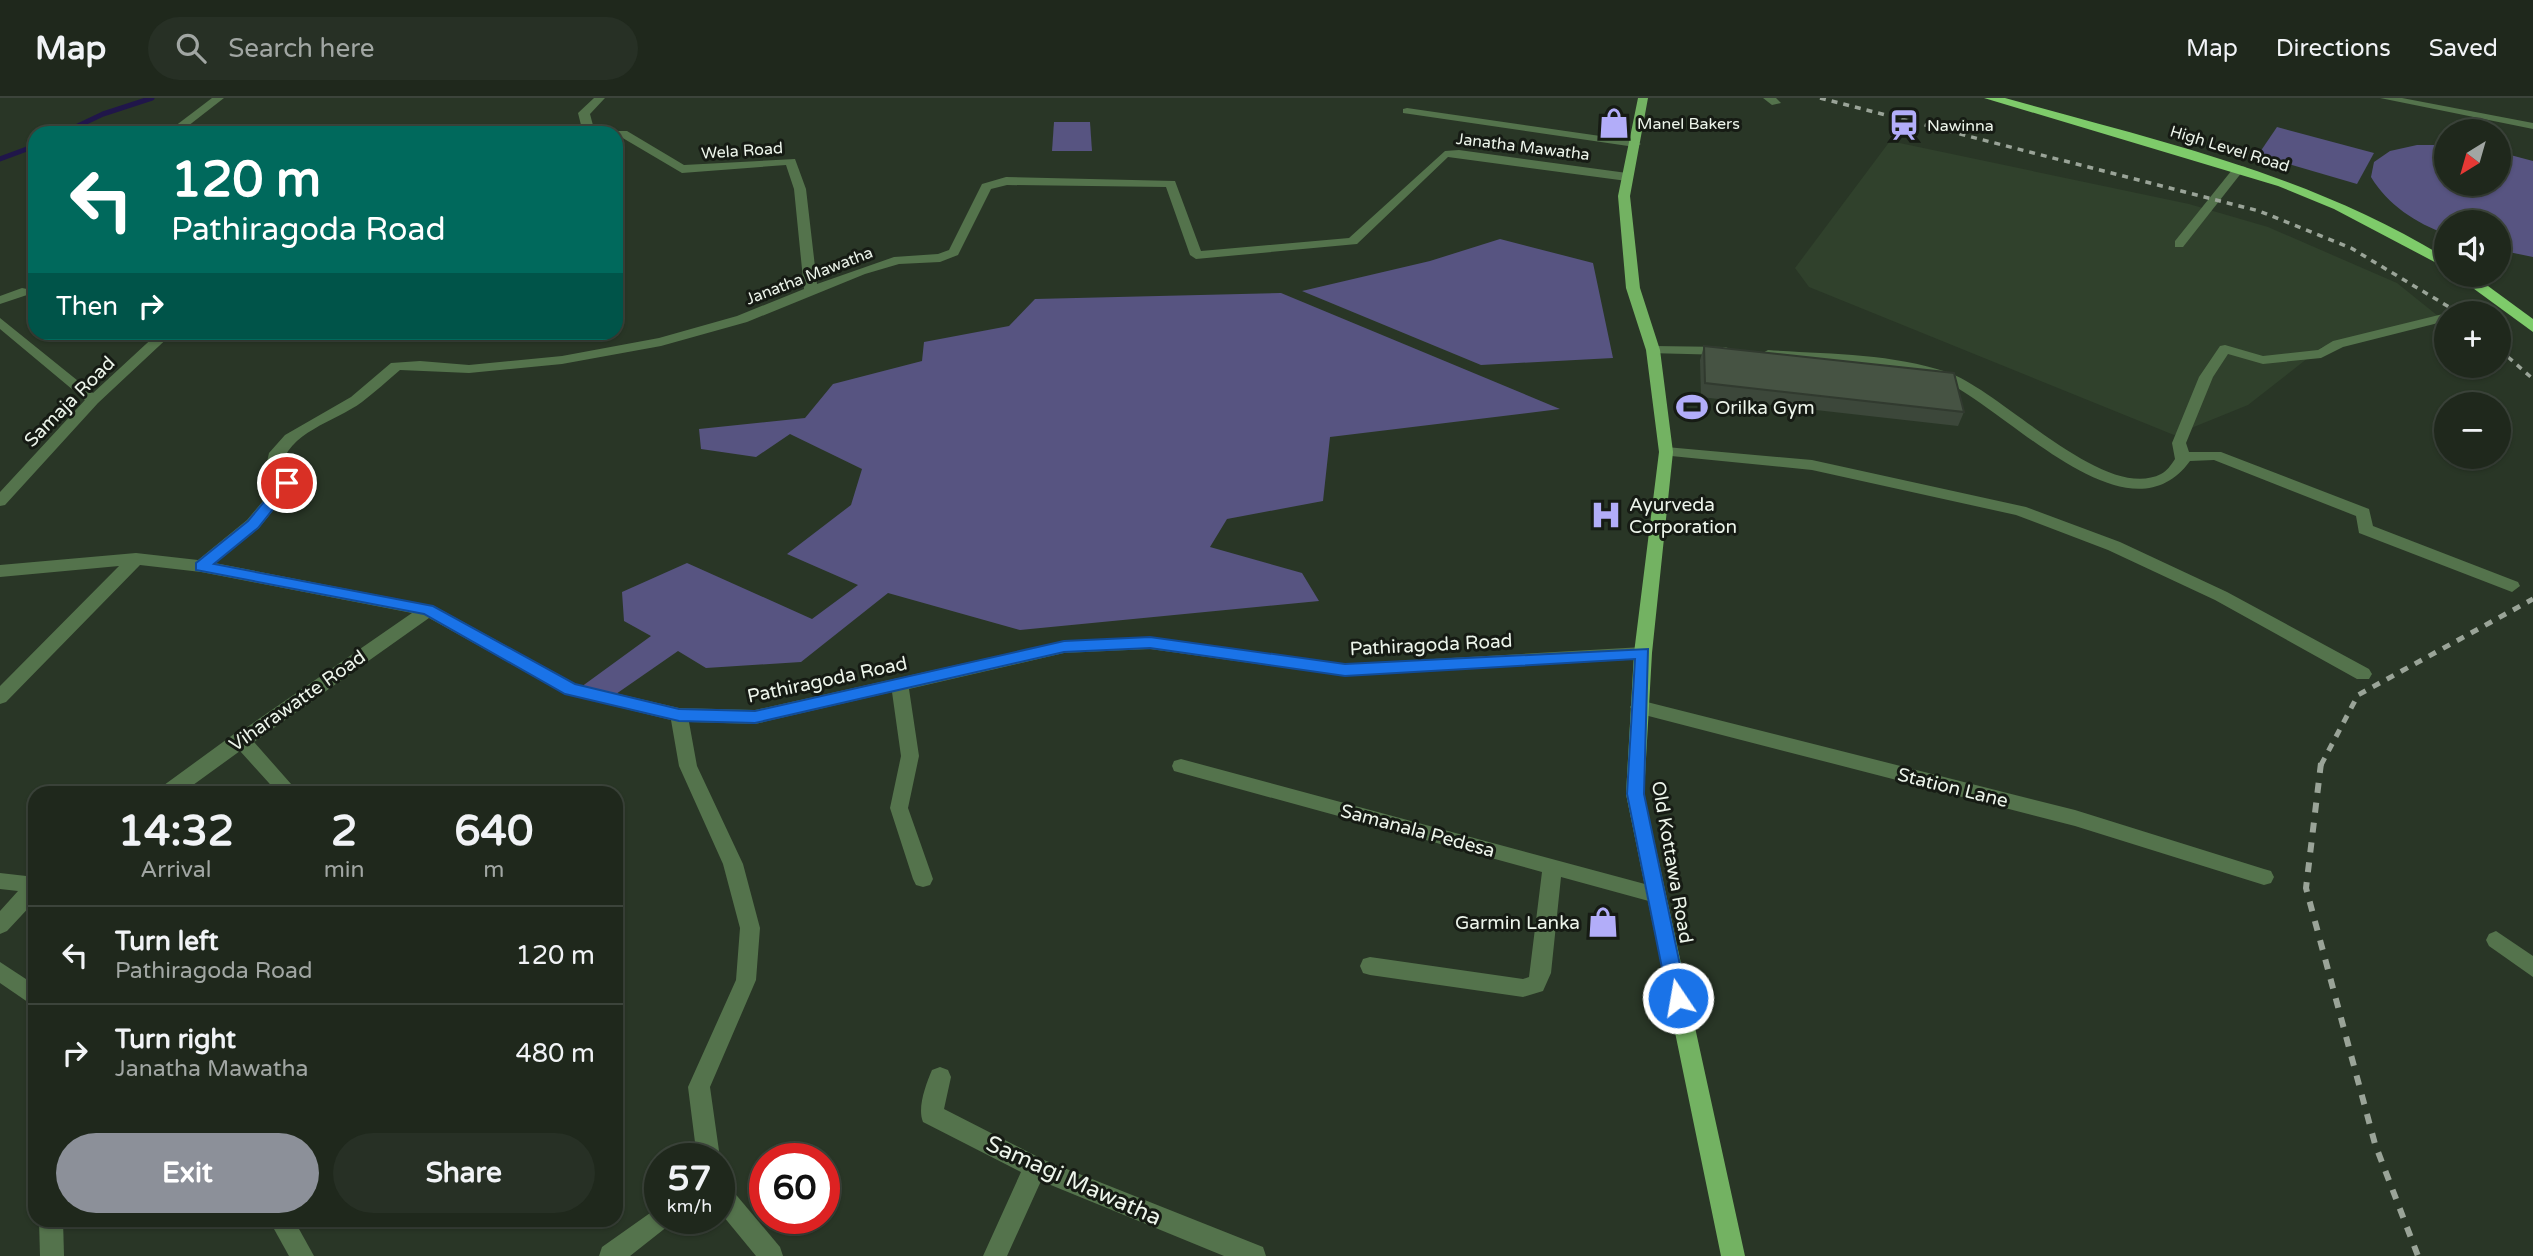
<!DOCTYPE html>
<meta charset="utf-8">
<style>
body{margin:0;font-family:"Varela Round",sans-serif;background:#273025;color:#f1f3f6;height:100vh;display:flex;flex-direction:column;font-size:26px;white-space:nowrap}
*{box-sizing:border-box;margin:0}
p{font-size:23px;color:#a1a6a3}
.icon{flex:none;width:38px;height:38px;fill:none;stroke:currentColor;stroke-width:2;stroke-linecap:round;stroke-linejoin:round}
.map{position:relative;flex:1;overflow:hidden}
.drawer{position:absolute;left:28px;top:688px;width:595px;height:441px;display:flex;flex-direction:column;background:#1f281c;border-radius:21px;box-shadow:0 2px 5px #0004,0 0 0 2px #3c443b}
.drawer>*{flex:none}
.hud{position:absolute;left:28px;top:28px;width:595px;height:214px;border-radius:21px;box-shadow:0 2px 5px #0004,0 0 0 2px #3c443b;background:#00695c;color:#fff;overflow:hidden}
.needle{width:46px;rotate:217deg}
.controls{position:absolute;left:2434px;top:21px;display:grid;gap:14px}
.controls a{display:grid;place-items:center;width:77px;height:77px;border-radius:50%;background:#1f281c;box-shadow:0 2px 5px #0004,0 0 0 2px #3c443b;font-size:35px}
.speed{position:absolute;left:644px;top:1045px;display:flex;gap:14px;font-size:35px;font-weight:700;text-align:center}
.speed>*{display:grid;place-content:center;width:91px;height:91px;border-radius:50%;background:#1f281c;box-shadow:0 2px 5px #0004,0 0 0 2px #3c443b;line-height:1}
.speed small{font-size:18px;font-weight:400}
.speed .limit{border:10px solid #d22;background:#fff;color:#111}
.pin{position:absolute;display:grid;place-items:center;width:60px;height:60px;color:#fff;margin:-30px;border:4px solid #fff;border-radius:50%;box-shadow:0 2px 7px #0007}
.me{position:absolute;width:77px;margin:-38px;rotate:348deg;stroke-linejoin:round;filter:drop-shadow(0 0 5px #0008)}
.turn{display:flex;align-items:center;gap:24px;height:147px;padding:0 28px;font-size:32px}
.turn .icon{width:91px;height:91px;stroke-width:2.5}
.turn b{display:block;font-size:49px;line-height:60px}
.then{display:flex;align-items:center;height:66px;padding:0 28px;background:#0003;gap:14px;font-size:26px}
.eta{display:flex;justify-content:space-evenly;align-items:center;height:119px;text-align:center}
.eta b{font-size:42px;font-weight:700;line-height:49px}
.cta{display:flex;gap:14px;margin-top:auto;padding:14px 28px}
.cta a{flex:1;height:80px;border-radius:42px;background:#8c9099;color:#fff;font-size:28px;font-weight:700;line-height:80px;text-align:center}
.cta a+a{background:#273025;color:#f1f3f6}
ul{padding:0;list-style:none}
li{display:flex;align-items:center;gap:21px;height:98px;padding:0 28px;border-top:2px solid #3c443b}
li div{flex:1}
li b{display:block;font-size:26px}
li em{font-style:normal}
header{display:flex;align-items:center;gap:42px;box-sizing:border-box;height:98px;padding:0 35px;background:#1f281c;border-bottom:2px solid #3c443b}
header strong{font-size:33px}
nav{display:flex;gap:38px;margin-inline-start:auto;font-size:24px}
.search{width:490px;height:63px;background:#273025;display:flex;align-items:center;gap:18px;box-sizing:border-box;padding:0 24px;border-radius:38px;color:#a1a6a3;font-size:26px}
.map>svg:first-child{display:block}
</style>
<header>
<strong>Map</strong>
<div class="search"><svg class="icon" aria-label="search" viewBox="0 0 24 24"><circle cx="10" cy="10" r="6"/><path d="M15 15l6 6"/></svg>Search here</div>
<nav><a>Map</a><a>Directions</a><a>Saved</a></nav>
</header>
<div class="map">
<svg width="2533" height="1158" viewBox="0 0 2533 1158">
<rect width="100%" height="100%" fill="#293626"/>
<!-- built -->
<path fill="#30412c" d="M 1890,43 L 2189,106 L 2268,129 L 2397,185 L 2438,218 L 2380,237 L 2322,249 L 2248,307 L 2174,337 L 1809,189 L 1795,170 Z"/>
<!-- green -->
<g fill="#575481">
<path d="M 1054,24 L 1090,24 L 1092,53 L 1052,53 Z"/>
<path d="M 2277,29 L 2374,55 L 2357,86 L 2258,57 Z"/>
<path d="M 2417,47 L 2446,47 L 2446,86 L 2499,86 L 2499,54 L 2533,63 L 2533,159 L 2499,152 L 2499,124 L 2446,124 L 2446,136 C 2416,125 2388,107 2371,79 L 2374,64 L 2390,53 Z"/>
<path d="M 1500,141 L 1593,165 L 1613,260 L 1481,267 L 1302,193 L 1430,163 Z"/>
<path d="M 1281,195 L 1560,311 L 1330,339 L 1323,403 L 1227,421 L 1210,449 L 1302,475 L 1319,503 L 1020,532 L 888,495 L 801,564 L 706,570 L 678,553 L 616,596 L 581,589 L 651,538 L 624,523 L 622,494 L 687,465 L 812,521 L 858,487 L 787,456 L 851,407 L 862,371 L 790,336 L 756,359 L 701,351 L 699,331 L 805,320 L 833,286 L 922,263 L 924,244 L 1009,228 L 1035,201 Z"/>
</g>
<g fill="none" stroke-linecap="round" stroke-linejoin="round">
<!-- stream -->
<g stroke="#20164a" stroke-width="5">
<path d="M 63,35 L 103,16 L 152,0"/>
<path d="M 0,61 L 35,48"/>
</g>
<!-- minor -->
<g fill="#54734c" fill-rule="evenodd">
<path d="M 212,0 L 224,0 L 179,35 L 166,35 Z"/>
<path d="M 594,0 L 605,0 L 590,16 L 595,35 L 583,35 L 578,15 Z"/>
<path d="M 1763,0 L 1776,0 L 1781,5 L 1772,7 Z"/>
<path d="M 2380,0 L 2402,0 L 2533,25 L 2533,31 Z"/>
<path d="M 1407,10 L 1635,43 L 1641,46 L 1635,49 L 1403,15 L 1403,11 Z"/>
<path d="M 616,33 L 627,33 L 684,67 L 795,61 L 806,91 L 817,186 L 894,159 L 938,156 L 949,152 L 982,86 L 1006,79 L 1175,83 L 1201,153 L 1349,140 L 1445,53 L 1459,52 L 1627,75 L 1633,79 L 1627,83 L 1448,59 L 1357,146 L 1196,161 L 1190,157 L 1166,89 L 1007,87 L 991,91 L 958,157 L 940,164 L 899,166 L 865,176 L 747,224 L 661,248 L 562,266 L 469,275 L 400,272 C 387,283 375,294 362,304 C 335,324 287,334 281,371 L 289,374 L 295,385 L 292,389 L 259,430 L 215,465 L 434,508 L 576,586 L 679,610 L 755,612 L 1064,543 L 1150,539 L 1345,566 L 1643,549 L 1652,555 L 1643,561 L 1345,578 L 1150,551 L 1064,555 L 909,591 L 919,658 L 908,710 L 933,781 L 930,787 L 923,789 L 916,787 L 913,781 L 890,710 L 901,658 L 892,594 L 755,626 L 689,624 L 697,668 L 743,766 L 760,830 L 756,882 L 710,989 L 720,1060 L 697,1060 L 688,989 L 736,882 L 740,830 L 723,766 L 679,668 L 671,622 L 565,596 L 429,520 L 254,644 L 299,695 L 278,695 L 240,653 L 182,695 L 158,695 L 160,690 L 234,636 L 240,634 L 412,515 L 201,474 L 140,467 L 6,604 L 0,606 L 0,588 L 119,468 L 0,479 L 0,467 L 136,455 L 198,462 L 247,422 L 279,384 L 278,380 L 265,373 L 269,355 L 285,337 L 351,299 L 391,265 L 420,263 L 469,267 L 562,258 L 659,240 L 737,218 L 804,191 L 794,91 L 786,67 L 682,75 L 621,39 L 616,39 L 616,35 L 611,35 Z"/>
<path d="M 2236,67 L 2246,69 L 2183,149 L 2175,149 L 2175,143 Z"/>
<path d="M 22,190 L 27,191 L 27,197 L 0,206 L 0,198 Z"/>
<path d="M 2447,215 L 2446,223 L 2343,249 L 2321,260 L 2263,266 L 2228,256 L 2213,279 L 2186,345 L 2189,354 L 2221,354 L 2369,411 L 2373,428 L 2518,484 L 2520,488 L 2512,494 L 2359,435 L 2356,418 L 2214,362 L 2190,363 C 2126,451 2002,304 1937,280 C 1884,262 1823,264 1768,260 L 1761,256 L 1768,252 C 1827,256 1890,255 1947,274 C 2002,293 2104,405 2161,376 C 2167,373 2171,367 2175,361 L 2172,345 L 2199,279 L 2220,248 L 2225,247 L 2263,258 L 2318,252 L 2333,243 Z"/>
<path d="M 0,220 L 93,295 L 159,234 L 174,234 L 98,305 L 5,407 L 0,408 L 0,394 L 85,302 L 0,231 Z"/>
<path d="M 1653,248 L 1726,249 L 1733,253 L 1726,257 L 1648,255 L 1648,249 Z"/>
<path d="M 1666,349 L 1812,362 L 2026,409 L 2120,444 L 2227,494 L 2369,571 L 2372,576 L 2369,581 L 2357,581 L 2215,502 L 2108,452 L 2016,417 L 1812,372 L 1661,357 L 1659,354 Z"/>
<path d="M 1639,602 L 2075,712 L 2264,771 L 2271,773 L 2274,779 L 2271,785 L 2264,787 L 2075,728 L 1633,614 L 1630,609 L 1633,604 Z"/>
<path d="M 1181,661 L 1656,789 L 1663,791 L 1666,797 L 1663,803 L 1656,805 L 1561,779 L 1551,875 L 1543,893 L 1523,899 L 1370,877 L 1363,875 L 1360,868 L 1363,861 L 1370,859 L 1523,881 L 1529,879 L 1542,774 L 1174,673 L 1172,668 L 1174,663 Z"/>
<path d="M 0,775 L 35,779 L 35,803 L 7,833 L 0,836 L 0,813 L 18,793 L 0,791 Z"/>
<path d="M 2496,833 L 2533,858 L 2533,879 L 2489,848 L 2486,842 L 2489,836 Z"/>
<path d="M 0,864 L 35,887 L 35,909 L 0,885 Z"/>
<path d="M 940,969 L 948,972 L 951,979 L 944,1011 L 1044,1062 L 1263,1149 L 1266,1158 L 1224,1158 L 1041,1083 L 1007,1158 L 983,1158 L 1021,1074 L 923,1024 C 917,1010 926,986 932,972 Z"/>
<path d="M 719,1082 L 727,1086 L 780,1149 L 783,1158 L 756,1158 L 719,1113 Z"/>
<path d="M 660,1108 L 660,1120 L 672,1120 L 668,1128 L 630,1158 L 599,1158 L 602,1149 Z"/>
<path d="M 39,1122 L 63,1122 L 64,1158 L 40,1158 Z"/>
<path d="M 269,1122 L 294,1122 L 314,1158 L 289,1158 Z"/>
</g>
<!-- major -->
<path fill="#73b262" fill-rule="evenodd" d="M 1638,0 L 1648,0 L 1630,98 L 1640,190 L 1660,252 L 1673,354 L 1652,555 L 1644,696 L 1745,1158 L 1721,1158 L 1626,696 L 1634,555 L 1659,354 L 1646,252 L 1626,190 L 1618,98 Z"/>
<!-- highway -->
<g fill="#7ecb6a" fill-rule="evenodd">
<path d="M 1984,0 L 2005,0 C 2161,44 2306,75 2446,160 L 2446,170 L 2334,111 L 2278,88 Z"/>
<path d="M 2455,177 L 2473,177 L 2533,221 L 2533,234 Z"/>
</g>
<!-- rail-far2 -->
<g stroke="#9aa498" stroke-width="3.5" stroke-dasharray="6 6" stroke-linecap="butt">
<path d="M 1820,0 L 2259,113 L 2351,150 L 2459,215"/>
<path d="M 2499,251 L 2533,281"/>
</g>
<!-- rail-far1 -->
<path stroke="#9aa498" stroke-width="5" stroke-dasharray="8 8" stroke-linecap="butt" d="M 2321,667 L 2358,597 L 2533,501"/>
<!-- rail -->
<path stroke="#9aa498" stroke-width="6" stroke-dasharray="10 10" stroke-linecap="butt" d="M 2321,665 L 2306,790 L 2375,1046 L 2418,1158"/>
</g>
<!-- wall -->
<path fill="#3c473a" d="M 1704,248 L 1964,314 L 1958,328 L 1701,299 L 1700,262 Z"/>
<!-- building -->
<path fill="#465343" stroke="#313a2f" stroke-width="2" d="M 1704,248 L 1954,275 L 1964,314 L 1705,285 Z"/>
<!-- route -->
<path fill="#1a73e8" stroke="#114b97" stroke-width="2" d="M 287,381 L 294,385 L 258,430 L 214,466 L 433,508 L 575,586 L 679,611 L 755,613 L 1064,543 L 1150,539 L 1345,566 L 1648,551 L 1644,696 L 1687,900 L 1685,906 L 1678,909 L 1671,906 L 1668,900 L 1627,696 L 1635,561 L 1345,578 L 1150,550 L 1064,554 L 755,625 L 679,623 L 565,596 L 424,516 L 196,472 L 196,465 L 248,423 L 282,382 Z"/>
<!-- icons -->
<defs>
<symbol id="shop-bare" viewBox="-9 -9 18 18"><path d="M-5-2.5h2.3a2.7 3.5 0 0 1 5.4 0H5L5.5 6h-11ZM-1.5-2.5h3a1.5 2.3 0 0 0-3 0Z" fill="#b2adf9" stroke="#161b14" stroke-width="2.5" paint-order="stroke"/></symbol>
<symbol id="station-bare" viewBox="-9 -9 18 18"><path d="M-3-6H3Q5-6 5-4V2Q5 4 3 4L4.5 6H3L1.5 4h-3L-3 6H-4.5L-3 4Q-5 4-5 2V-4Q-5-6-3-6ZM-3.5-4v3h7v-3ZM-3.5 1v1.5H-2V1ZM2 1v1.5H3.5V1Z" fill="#b2adf9" stroke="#161b14" stroke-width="2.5" paint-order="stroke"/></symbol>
<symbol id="stadium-bare" viewBox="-9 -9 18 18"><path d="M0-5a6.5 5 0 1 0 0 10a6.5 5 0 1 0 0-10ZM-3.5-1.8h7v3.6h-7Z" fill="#b2adf9" stroke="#161b14" stroke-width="2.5" paint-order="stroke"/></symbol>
<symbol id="hospital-bare" viewBox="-9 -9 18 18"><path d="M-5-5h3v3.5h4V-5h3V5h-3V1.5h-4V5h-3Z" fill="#b2adf9" stroke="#161b14" stroke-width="2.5" paint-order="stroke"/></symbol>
</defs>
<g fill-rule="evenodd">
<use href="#shop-bare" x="1592" y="3" width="44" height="44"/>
<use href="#station-bare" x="1882" y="5" width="44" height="44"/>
<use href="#stadium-bare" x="1670" y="287" width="44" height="44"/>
<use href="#hospital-bare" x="1584" y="395" width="44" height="44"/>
<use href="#shop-bare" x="1581" y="802" width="44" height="44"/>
</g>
<g text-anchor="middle" stroke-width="6" stroke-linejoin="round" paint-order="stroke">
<!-- far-poi labels -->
<g font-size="16" fill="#edf5eb" stroke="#161b14" text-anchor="start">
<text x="1637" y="31">Manel Bakers</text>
<text x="1927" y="33">Nawinna</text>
</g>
<!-- far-street labels -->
<g font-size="16" fill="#edf5eb" stroke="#161b14">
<text transform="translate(1523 48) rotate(7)" y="6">Janatha Mawatha</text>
<text transform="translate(2230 50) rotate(17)" y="6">High Level Road</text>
<text transform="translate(742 52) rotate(-4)" y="6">Wela Road</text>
<text transform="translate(809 177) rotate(-21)" y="6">Janatha Mawatha</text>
</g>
<!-- street labels -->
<g font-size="19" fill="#edf5eb" stroke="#161b14">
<text transform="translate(69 303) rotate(-45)" y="7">Samaja Road</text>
<text transform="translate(1431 546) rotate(-3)" y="7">Pathiragoda Road</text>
<text transform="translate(827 581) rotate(-12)" y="7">Pathiragoda Road</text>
<text transform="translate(297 602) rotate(-35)" y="7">Viharawatte Road</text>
<text transform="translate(1953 689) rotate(14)" y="7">Station Lane</text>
<text transform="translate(1418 732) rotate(15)" y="7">Samanala Pedesa</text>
<text transform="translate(1673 764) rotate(80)" y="7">Old Kottawa Road</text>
</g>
<!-- poi labels -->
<g font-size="19" fill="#edf5eb" stroke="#161b14" text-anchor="start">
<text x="1715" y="316">Orilka Gym</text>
<text x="1629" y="413">Ayurveda<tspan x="1629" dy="22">Corporation</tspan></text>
<text x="1580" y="831" text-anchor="end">Garmin Lanka</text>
</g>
<!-- near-street labels -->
<g font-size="23" fill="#edf5eb" stroke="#161b14">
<text transform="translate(1074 1082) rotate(24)" y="8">Samagi Mawatha</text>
</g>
</g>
</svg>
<div class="controls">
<a><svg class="needle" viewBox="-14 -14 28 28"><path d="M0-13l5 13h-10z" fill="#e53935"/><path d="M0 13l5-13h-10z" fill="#a1a6a3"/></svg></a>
<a><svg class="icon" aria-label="sound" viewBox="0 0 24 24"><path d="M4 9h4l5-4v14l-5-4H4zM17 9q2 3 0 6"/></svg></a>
<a>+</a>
<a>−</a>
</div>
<div class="speed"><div>57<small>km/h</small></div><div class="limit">60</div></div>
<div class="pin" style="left:287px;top:385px;background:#d93025"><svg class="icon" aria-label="arrive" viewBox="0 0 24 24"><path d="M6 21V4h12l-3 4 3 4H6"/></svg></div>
<svg class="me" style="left:1678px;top:900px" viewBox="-20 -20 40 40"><circle r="17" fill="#1a73e8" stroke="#fff" stroke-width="3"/><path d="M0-11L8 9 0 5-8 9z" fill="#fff"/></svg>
<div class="hud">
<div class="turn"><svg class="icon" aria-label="left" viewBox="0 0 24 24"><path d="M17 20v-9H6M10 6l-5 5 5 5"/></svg><div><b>120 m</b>Pathiragoda Road</div></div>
<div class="then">Then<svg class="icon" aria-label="right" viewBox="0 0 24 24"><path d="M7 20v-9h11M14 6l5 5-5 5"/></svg></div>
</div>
<section class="drawer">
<div class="eta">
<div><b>14:32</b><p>Arrival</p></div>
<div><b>2</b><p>min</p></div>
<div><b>640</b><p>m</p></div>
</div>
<ul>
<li><svg class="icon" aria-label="left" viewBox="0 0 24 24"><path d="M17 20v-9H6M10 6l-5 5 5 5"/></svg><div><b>Turn left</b><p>Pathiragoda Road</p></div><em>120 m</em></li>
<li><svg class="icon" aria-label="right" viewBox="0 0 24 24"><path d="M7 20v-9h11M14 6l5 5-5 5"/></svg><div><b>Turn right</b><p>Janatha Mawatha</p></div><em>480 m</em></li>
</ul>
<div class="cta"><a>Exit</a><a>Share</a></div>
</section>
</div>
